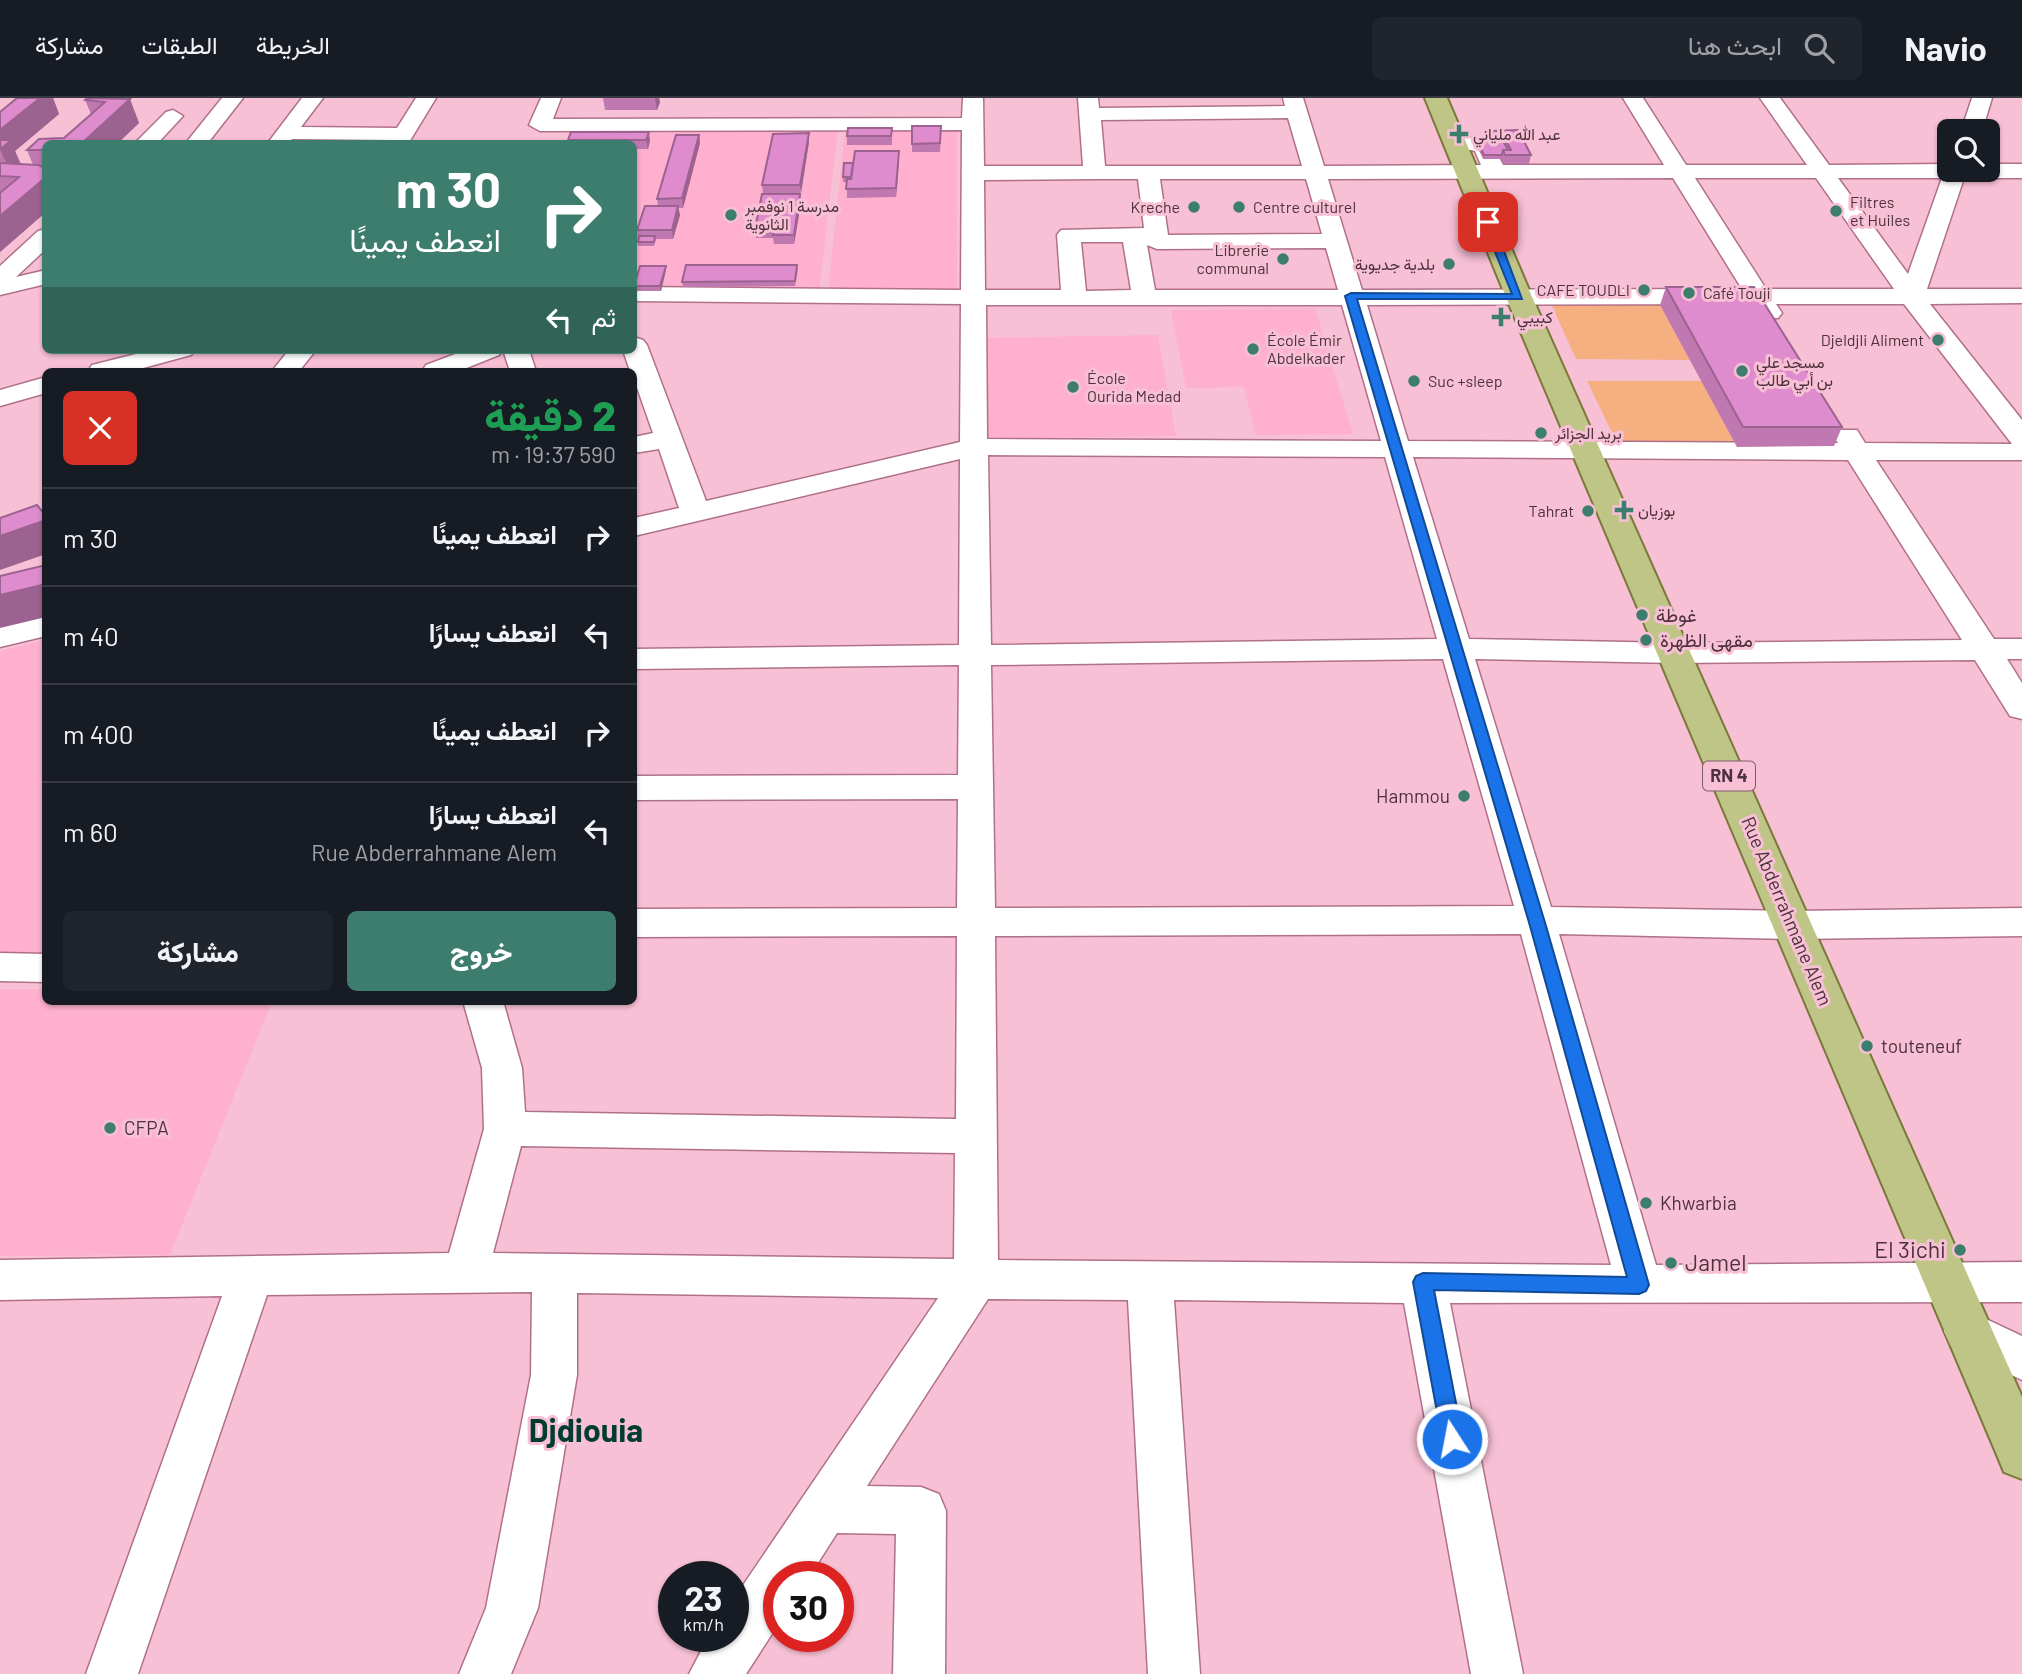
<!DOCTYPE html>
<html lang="ar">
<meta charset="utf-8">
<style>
body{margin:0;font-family:Barlow,Vazirmatn,sans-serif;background:#20242c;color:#f1f3f6;direction:rtl;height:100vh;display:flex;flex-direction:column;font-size:26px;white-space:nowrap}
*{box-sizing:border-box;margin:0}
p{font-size:23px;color:#9ea1a6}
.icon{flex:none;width:38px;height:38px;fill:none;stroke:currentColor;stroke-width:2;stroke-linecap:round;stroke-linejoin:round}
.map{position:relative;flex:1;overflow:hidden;direction:ltr}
.drawer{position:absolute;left:42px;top:270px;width:595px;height:637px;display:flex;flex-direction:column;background:#171b24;border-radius:10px;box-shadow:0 2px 5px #0004;direction:rtl}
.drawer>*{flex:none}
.banner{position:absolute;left:42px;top:42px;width:595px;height:214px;border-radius:10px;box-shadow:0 2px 5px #0004;direction:rtl;background:#3d7d6d;color:#fff;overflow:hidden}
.buttons{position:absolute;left:1937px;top:21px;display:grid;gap:14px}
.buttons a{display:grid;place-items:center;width:63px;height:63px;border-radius:10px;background:#171b24;box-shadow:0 2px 5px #0004;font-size:35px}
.speed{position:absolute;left:658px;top:1463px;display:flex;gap:14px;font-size:35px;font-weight:700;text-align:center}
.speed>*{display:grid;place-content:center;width:91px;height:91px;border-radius:50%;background:#171b24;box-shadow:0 2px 5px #0004;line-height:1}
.speed small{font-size:18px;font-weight:400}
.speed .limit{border:10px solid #d22;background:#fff;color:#111}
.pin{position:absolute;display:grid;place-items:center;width:60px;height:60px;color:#fff;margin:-30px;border-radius:14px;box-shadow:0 4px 10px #0006}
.me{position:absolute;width:77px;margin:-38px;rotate:349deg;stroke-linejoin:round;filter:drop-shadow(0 0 5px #0008)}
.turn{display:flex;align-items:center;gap:24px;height:147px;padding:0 21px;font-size:32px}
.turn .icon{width:91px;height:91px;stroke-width:2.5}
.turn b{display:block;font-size:49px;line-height:60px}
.then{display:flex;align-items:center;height:66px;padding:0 21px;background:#0003;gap:14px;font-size:26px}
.round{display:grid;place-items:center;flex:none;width:74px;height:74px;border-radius:10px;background:#20242c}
.headline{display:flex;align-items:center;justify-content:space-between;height:119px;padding:0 21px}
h1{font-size:42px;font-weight:800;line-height:52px;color:#1e9e55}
.cta{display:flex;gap:14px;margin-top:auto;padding:14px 21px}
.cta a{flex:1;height:80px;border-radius:10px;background:#3d7d6d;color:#fff;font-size:28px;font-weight:800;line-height:80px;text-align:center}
.cta a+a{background:#20242c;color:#f1f3f6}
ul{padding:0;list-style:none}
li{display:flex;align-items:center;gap:21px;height:98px;padding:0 21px;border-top:2px solid #363941}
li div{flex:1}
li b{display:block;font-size:26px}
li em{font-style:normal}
header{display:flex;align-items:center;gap:42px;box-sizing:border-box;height:98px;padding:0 35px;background:#171b24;border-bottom:2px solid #363941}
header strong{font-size:33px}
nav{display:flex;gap:38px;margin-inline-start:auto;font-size:24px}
.search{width:490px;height:63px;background:#20242c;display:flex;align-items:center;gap:18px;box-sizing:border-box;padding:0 24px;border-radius:10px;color:#9ea1a6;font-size:26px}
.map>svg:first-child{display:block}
</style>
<header>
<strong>Navio</strong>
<div class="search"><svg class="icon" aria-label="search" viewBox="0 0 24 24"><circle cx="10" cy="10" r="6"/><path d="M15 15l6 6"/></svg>ابحث هنا</div>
<nav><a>الخريطة</a><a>الطبقات</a><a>مشاركة</a></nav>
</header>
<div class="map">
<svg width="2022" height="1576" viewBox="0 0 2022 1576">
<rect width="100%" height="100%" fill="#f8c0d5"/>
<!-- built -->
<g fill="#feb0ce">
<path d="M 957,31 L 957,192 L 828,194 L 845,32 Z"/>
<path d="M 838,32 L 819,193 L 661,193 L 634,189 L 634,46 L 567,46 L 572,33 Z"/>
<path d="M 1315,210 L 1353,336 L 1256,337 L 1244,289 L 1186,290 L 1171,212 Z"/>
<path d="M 1158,237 L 1176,338 L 981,341 L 978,240 Z"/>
<path d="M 45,542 L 45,861 L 0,859 L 0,553 Z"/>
<path d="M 0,891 L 45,891 L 46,903 L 272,903 L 170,1157 L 0,1158 Z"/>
</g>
<!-- green -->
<g fill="#f5af80">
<path d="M 1551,206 L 1660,207 L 1690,262 L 1576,261 Z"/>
<path d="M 1587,283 L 1702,283 L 1737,349 L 1619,349 Z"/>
</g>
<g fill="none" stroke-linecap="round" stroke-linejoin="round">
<defs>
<g id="minor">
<path d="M 222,0 L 243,0 L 207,46 L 185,46 Z"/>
<path d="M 302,0 L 323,0 L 301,29 L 397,30 L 416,0 L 436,0 L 408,46 L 387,46 L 389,42 L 292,41 L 289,46 L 267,46 Z"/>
<path d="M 541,0 L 561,0 L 553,21 L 962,20 L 963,0 L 983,0 L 984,68 L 1083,68 L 1078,0 L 1098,0 L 1099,10 L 1285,8 L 1283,0 L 1303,0 L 1324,68 L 1481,67 L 1475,53 L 1446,47 L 1443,42 L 1454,36 L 1491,44 L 1503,67 L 1664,67 L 1623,0 L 1643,0 L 1686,67 L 1807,67 L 1760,0 L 1780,0 L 1829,67 L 1950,66 L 1950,72 L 1988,72 L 1988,66 L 2022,66 L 2022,80 L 1964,80 L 1927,191 L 2022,191 L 2022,205 L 1930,206 L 2022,322 L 2022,362 L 1876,362 L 1994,541 L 2022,541 L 2022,561 L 2007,561 L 2022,585 L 2022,621 L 2010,618 L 1975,562 L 1676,565 L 1475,561 L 1551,809 L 1793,813 L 2022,810 L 2022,838 L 1793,841 L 1559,836 L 1656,1167 L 2022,1164 L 2022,1204 L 1450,1205 L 1523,1576 L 1471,1576 L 1404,1205 L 1174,1202 L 1200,1576 L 1148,1576 L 1128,1202 L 988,1201 L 867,1388 L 921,1389 L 939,1396 L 946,1413 L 945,1576 L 893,1576 L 896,1436 L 837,1435 L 809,1479 L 779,1479 L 779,1525 L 746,1576 L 689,1576 L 709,1538 L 733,1538 L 733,1502 L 938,1200 L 577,1195 L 577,1277 L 538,1510 L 511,1576 L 459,1576 L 486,1510 L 531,1277 L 532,1194 L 267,1197 L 138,1576 L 86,1576 L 222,1198 L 0,1202 L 0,1162 L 449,1155 L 484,1031 L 482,970 L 463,903 L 503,903 L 522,970 L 525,1014 L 956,1021 L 957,838 L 634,839 L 634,811 L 957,810 L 958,701 L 634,702 L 634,678 L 958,677 L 959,567 L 634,571 L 634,551 L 959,547 L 960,361 L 634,438 L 634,420 L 679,410 L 659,351 L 634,355 L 634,339 L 653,335 L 634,281 L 634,273 L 630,273 L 623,252 L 634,252 L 634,239 L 643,242 L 647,247 L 706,403 L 960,344 L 961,206 L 634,203 L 634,189 L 961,192 L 962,32 L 540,33 L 529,27 ZM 1288,20 L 1302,68 L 1105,68 L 1101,22 ZM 1673,80 L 1742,191 L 1362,192 L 1328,81 ZM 1695,80 L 1816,80 L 1894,191 L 1766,191 ZM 1838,80 L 1942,80 L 1908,176 ZM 1096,81 L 1138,81 L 1144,130 L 1061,132 L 1057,137 L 1061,192 L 985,192 L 984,82 ZM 1160,81 L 1306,81 L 1322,136 L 1168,137 ZM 1081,144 L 1123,144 L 1131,192 L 1086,193 ZM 1147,147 L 1157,151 L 1326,150 L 1338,192 L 1155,192 ZM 1751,206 L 1760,220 L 1778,220 L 1782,215 L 1776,206 L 1904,206 L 2012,346 L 1865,345 L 1857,332 L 1837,332 L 1833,338 L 1838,345 L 1408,343 L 1367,207 ZM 986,207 L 1342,207 L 1381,343 L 987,341 ZM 988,357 L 1385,359 L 1437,541 L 991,547 ZM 1413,359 L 1848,362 L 1962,542 L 1676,545 L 1469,541 ZM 1443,561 L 1514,808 L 995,810 L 991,567 ZM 1521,836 L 1611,1167 L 998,1162 L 995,838 ZM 521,1048 L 955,1055 L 954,1161 L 493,1155 Z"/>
<path d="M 1972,0 L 1992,0 L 1982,33 L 1961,33 Z"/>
<path d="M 173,12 L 183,18 L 157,46 L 134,46 L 166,14 Z"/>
<path d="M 46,131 L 46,151 L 16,179 L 46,172 L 46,186 L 0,197 L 0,168 L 38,133 Z"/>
<path d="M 152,252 L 195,252 L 191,257 L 132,273 L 88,273 L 92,267 Z"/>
<path d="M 289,252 L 316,252 L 299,273 L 272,273 Z"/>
<path d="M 466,252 L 503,252 L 499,257 L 459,273 L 422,273 L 426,267 Z"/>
<path d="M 503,252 L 529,252 L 536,273 L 510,273 Z"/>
<path d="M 46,279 L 46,295 L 0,308 L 0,292 Z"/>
<path d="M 46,518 L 46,538 L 0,549 L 0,529 Z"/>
<path d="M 0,855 L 46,856 L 46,884 L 0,883 Z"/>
<path d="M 1967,1212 L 2022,1238 L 2022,1282 L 1951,1248 L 1944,1233 L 1951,1218 Z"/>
</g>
<path id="major" d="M 1425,0 L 1447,0 L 1532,199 L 2022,1299 L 2022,1381 L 2004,1374 L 1997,1357 L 1506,199 Z"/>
</defs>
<!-- minor casing -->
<use href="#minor" stroke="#b0708a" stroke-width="3"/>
<!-- major casing -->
<use href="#major" stroke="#7b7839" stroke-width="4"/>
<!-- minor -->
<use href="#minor" fill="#fff" fill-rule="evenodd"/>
<!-- major -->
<use href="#major" fill="#bfc587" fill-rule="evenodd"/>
</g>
<!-- wall -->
<g fill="#c078b1">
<path d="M 17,0 L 53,0 L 59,16 L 15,53 L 21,66 L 33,67 L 27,52 L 39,41 L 64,40 L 91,16 L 85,2 L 87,0 L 129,0 L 139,25 L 117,46 L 46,46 L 46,114 L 0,154 L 0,14 Z"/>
<path d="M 603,0 L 659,0 L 660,4 L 657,12 L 605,12 Z"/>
<path d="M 892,30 L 892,47 L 847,47 L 847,38 Z"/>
<path d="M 1518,32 L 1531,57 L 1529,66 L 1503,66 L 1501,61 L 1483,61 L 1476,46 L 1476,41 L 1490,41 L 1492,33 Z"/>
<path d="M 571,34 L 650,42 L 648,51 L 634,51 L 634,46 L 569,46 L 568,42 Z"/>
<path d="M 699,37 L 700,45 L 683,110 L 678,110 L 680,117 L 673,141 L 656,141 L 654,148 L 638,148 L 637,132 L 658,108 L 657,101 Z"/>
<path d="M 941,37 L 940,54 L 912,54 L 912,46 Z"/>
<path d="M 809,44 L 800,96 L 801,105 L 794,146 L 774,146 L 773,140 L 756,140 L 755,131 L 763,96 L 762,87 Z"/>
<path d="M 899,62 L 896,99 L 847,100 L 847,84 L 843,84 L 843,79 Z"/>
<path d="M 666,168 L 666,172 L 661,193 L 635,193 L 634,188 Z"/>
<path d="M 798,171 L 795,188 L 683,189 L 682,184 Z"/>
<path d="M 1666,189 L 1842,329 L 1834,348 L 1737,349 L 1660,207 Z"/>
</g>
<!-- shaded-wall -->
<g fill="#9c6290">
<path d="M 40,0 L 53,0 L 59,16 L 15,53 L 21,67 L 11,76 L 0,51 L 0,32 Z"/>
<path d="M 655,0 L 659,0 L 660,4 L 657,12 Z"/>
<path d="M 130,1 L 139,25 L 117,46 L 81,46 Z"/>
<path d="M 649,34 L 650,42 L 648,51 L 646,42 Z"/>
<path d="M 809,35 L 809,44 L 801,96 L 800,87 Z"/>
<path d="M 699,37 L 700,45 L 683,110 L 682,100 Z"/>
<path d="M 899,53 L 899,62 L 896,99 L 896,90 Z"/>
<path d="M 46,79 L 46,114 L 0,154 L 0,118 Z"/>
<path d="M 800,96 L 801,105 L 794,146 L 794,137 Z"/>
<path d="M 678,108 L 680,117 L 673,141 L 672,132 Z"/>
<path d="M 666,168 L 666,172 L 661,193 L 660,188 Z"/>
<path d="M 46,422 L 46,456 L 0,472 L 0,438 Z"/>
<path d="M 46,486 L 46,519 L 0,530 L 0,497 Z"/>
</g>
<!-- building -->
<g fill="#df8cce" stroke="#9c6290" stroke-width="2">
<path d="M 17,0 L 40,0 L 0,32 L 0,14 Z"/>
<path d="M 87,0 L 130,1 L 81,46 L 46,46 L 46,52 L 27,52 L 39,41 L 64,40 L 105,4 L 85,2 Z"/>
<path d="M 912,28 L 941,28 L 940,45 L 912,46 Z"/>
<path d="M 848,30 L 892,30 L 891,38 L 847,38 Z"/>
<path d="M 1518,32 L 1531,57 L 1505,57 L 1503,52 L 1511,52 L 1503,37 L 1494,37 L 1492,33 Z"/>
<path d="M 571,34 L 649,34 L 646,42 L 568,42 Z"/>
<path d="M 809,35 L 800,87 L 762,87 L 773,36 Z"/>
<path d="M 676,37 L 699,37 L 682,100 L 657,101 Z"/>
<path d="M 1476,41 L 1502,41 L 1508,52 L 1503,52 L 1502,57 L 1484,57 Z"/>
<path d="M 0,42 L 11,42 L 1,51 Z"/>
<path d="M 855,53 L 899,53 L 896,90 L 846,91 L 847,81 L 851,81 Z"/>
<path d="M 0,65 L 38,67 L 46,70 L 46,79 L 0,118 L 0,95 L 19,79 L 0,78 Z"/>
<path d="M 844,65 L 853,65 L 851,79 L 843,79 Z"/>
<path d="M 762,96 L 800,96 L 794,137 L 773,137 L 774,131 L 755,131 Z"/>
<path d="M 645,108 L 678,108 L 672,132 L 637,132 Z"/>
<path d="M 639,138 L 655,138 L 654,144 L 638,144 Z"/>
<path d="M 686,167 L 797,167 L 795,183 L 682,184 Z"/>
<path d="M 640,168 L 666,168 L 660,188 L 634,188 Z"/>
<path d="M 1666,189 L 1754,189 L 1842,329 L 1743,329 Z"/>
<path d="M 37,407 L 46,418 L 46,422 L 0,438 L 0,420 Z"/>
<path d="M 46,467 L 46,486 L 0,497 L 0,478 Z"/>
</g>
<!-- route -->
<path fill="#1a73e8" stroke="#114b97" stroke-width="2" d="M 1488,121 L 1493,124 L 1522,201 L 1357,201 L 1546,828 L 1649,1187 L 1646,1193 L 1639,1196 L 1434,1192 L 1463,1341 L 1460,1348 L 1452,1350 L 1445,1348 L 1442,1341 L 1413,1184 L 1416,1178 L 1423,1175 L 1627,1179 L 1530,828 L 1345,198 L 1351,195 L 1512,196 L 1483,124 Z"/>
<!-- markers -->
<g fill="#3d7d6d" stroke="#f8c0d5" stroke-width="2.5">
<path d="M1455.5 25.5h7v7h7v7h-7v7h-7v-7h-7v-7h7z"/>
<circle cx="1194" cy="109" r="7"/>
<circle cx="1239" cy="109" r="7"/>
<circle cx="1836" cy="113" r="7"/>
<circle cx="731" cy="117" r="7"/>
<circle cx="1283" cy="161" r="7"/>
<circle cx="1449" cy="166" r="7"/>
<circle cx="1644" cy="192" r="7"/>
<circle cx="1689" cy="195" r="7"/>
<path d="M1497.5 208.5h7v7h7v7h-7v7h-7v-7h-7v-7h7z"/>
<circle cx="1938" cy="242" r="7"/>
<circle cx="1253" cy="251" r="7"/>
<circle cx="1742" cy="273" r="7"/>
<circle cx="1414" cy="283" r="7"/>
<circle cx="1073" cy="289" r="7"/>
<circle cx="1541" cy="335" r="7"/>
<path d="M1620.5 401.5h7v7h7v7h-7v7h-7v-7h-7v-7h7z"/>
<circle cx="1588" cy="413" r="7"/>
<circle cx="1642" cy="517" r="7"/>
<circle cx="1646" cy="542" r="7"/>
<circle cx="1464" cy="698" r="7"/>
<circle cx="1867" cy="948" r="7"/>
<circle cx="110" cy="1030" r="7"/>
<circle cx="1646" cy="1105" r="7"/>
<circle cx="1960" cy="1152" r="7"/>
<circle cx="1671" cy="1165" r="7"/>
</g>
<g text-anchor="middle" stroke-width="6" stroke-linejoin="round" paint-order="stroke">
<!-- far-poi labels -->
<g font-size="16" fill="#4d313c" stroke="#f8c0d5" text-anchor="start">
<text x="1473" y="42">عبد الله ملياني</text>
<text x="1850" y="110">Filtres<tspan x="1850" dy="18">et Huiles</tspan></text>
<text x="745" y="114">مدرسة 1 نوفمبر<tspan x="745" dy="18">الثانوية</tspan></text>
<text x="1180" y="115" text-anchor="end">Kreche</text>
<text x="1253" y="115">Centre culturel</text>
<text x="1269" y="158" text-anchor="end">Librerie<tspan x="1269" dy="18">communal</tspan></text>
<text x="1435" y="172" text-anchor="end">بلدية جديوية</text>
<text x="1630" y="198" text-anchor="end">CAFE TOUDLI</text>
<text x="1703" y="201">Café Touji</text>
<text x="1517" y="225">كبيبي</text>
<text x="1267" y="248">École Émir<tspan x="1267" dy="18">Abdelkader</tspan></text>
<text x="1924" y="248" text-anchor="end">Djeldjli Aliment</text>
<text x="1756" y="270">مسجد علي<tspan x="1756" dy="18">بن أبي طالب</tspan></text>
<text x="1087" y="286">École<tspan x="1087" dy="18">Ourida Medad</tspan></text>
<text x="1428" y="289">Suc +sleep</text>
<text x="1555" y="341">بريد الجزائر</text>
<text x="1638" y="418">بوزيان</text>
<text x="1574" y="419" text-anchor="end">Tahrat</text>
</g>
<!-- shield labels -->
<rect fill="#f8c0d5" stroke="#805c6a" stroke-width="2" x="1703" y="663.5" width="52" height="29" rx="5"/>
<g font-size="18" font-weight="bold" fill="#4d313c">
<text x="1729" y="684">RN 4</text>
</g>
<!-- poi labels -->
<g font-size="19" fill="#4d313c" stroke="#f8c0d5" text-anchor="start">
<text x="1656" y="524">غوطة</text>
<text x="1660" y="549">مقهى الظهرة</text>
<text x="1450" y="705" text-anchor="end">Hammou</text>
<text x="1881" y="955">touteneuf</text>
<text x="124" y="1037">CFPA</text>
<text x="1660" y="1112">Khwarbia</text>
</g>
<!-- street labels -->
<g font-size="19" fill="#4d313c" stroke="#f8c0d5">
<text transform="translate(1787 813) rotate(67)" y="7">Rue Abderrahmane Alem</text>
</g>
<!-- near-poi labels -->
<g font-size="23" fill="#4d313c" stroke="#f8c0d5" text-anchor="end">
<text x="1946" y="1160">El 3ichi</text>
<text x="1685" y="1173" text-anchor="start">Jamel</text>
</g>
<!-- near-district labels -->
<g font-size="32" font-weight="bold" fill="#003c30" stroke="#f8c0d5">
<text x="586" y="1344">Djdiouia</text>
</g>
</g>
</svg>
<div class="buttons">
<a><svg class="icon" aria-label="search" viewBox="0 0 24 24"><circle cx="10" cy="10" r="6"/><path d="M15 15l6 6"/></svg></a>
</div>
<div class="speed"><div>23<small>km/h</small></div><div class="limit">30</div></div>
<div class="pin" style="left:1488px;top:124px;background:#d93025"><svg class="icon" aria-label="arrive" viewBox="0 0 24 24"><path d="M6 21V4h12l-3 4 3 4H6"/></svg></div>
<svg class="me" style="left:1452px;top:1341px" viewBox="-20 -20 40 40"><circle r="17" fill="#1a73e8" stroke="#fff" stroke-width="3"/><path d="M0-11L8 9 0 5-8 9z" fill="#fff"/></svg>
<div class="banner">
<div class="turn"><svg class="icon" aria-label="right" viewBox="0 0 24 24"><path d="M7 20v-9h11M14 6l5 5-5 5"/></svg><div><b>30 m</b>انعطف يمينًا</div></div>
<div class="then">ثم<svg class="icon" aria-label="left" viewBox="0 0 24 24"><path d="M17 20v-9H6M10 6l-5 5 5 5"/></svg></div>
</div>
<section class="drawer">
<div class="headline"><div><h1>2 دقيقة</h1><p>590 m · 19:37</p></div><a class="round" style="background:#d93025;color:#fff"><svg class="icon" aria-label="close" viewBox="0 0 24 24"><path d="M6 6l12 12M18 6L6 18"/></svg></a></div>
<ul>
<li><svg class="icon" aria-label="right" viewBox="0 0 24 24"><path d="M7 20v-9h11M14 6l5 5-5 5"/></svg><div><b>انعطف يمينًا</b></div><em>30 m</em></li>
<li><svg class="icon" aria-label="left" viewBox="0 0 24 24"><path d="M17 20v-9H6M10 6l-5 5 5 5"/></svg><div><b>انعطف يسارًا</b></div><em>40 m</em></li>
<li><svg class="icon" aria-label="right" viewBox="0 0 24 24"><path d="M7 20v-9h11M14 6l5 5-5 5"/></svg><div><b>انعطف يمينًا</b></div><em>400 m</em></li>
<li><svg class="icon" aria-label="left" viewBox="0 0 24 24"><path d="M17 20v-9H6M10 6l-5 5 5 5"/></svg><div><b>انعطف يسارًا</b><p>Rue Abderrahmane Alem</p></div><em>60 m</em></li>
</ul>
<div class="cta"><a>خروج</a><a>مشاركة</a></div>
</section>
</div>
